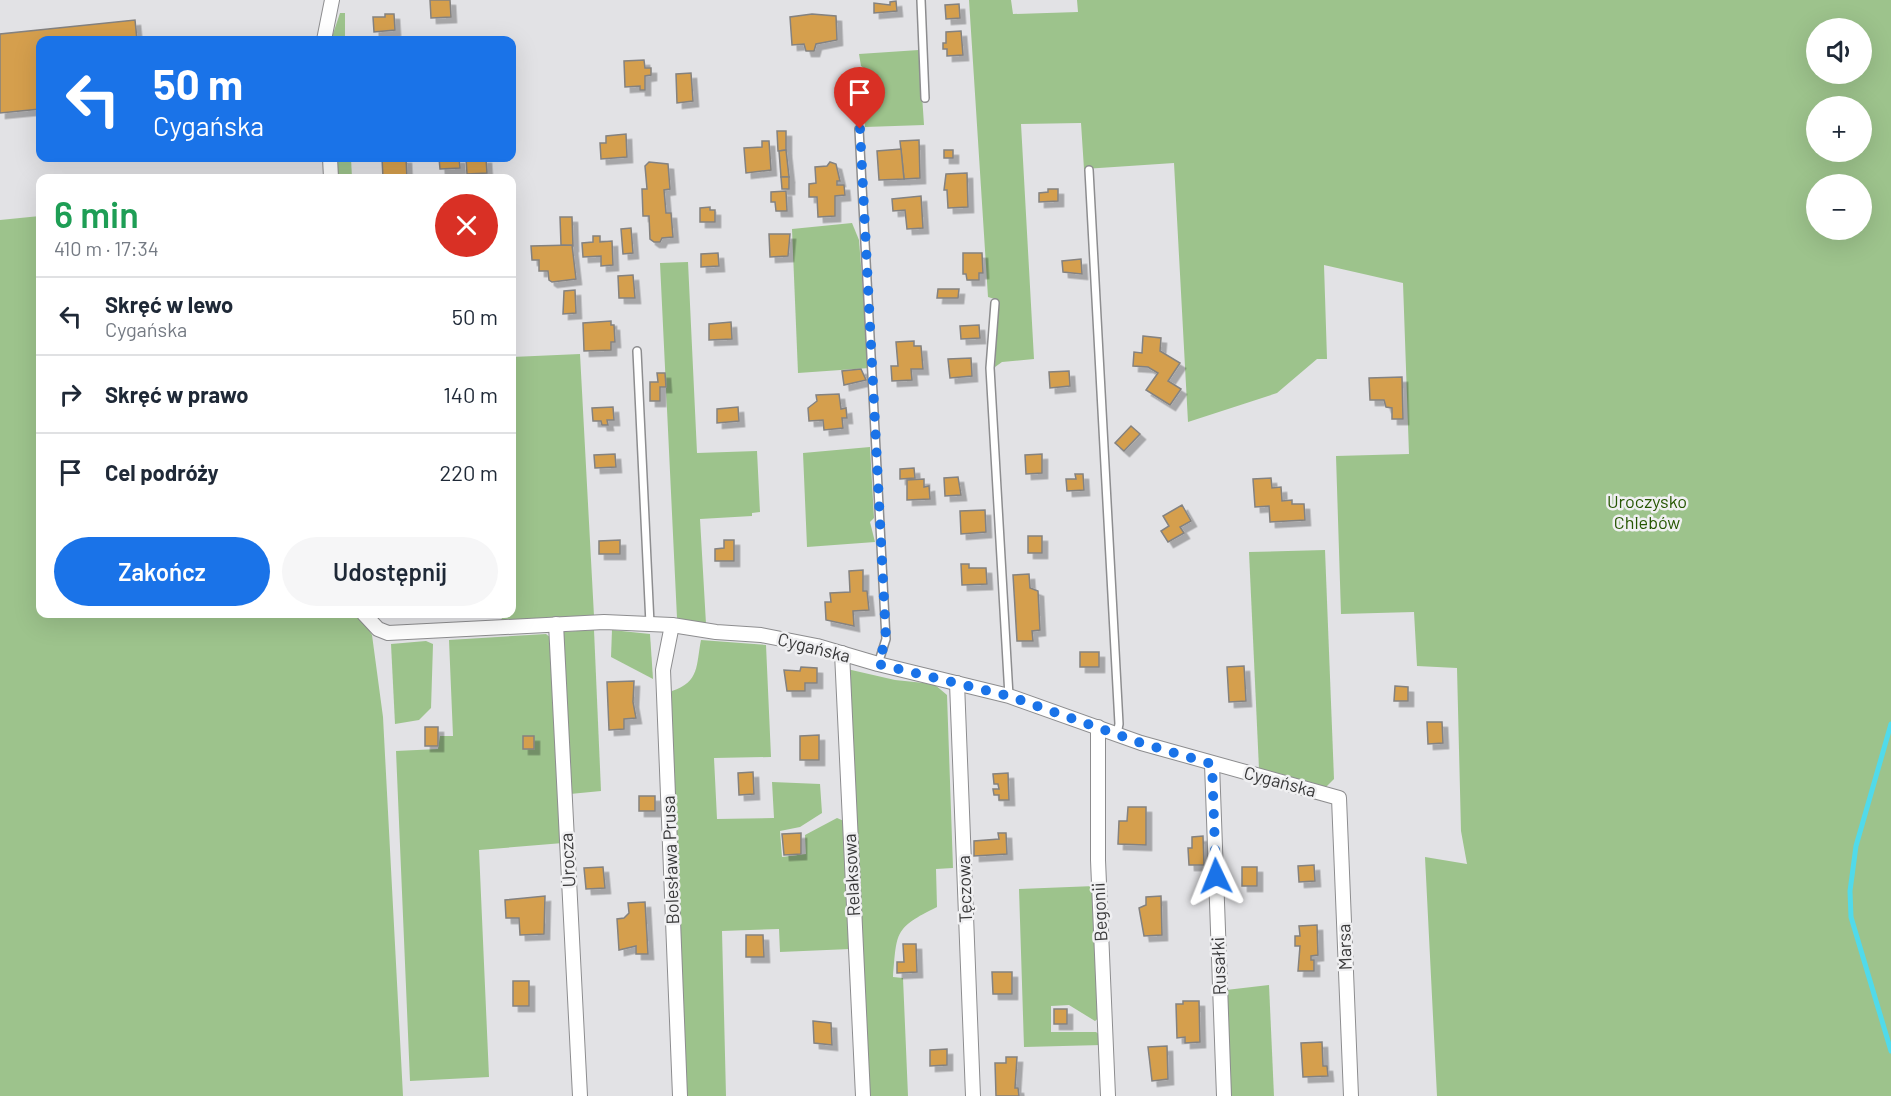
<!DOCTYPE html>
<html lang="pl">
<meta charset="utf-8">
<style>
body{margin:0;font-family:Barlow,sans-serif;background:#f6f6f7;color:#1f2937;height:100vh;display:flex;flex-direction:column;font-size:22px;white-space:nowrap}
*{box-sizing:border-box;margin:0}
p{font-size:20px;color:#747a83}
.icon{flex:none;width:33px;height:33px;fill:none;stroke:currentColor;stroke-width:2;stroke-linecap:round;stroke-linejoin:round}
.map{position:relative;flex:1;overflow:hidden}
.drawer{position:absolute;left:36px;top:174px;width:480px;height:444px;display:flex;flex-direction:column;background:#fff;border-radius:12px;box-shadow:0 6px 24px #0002}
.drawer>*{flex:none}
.hud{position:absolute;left:36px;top:36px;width:480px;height:126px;border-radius:12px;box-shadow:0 6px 24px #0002;background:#1a73e8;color:#fff;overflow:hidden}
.controls{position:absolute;left:1806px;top:18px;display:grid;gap:12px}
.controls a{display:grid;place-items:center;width:66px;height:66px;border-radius:50%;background:#fff;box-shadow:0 6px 24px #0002;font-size:30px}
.pin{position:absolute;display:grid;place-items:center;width:51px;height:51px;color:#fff;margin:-62px -26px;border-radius:50% 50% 50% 0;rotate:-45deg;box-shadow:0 0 6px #0007}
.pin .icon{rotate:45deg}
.me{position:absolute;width:66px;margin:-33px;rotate:358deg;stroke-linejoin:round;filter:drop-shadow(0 0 4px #0008)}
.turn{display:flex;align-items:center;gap:21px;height:126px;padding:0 18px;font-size:27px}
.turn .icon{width:78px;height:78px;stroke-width:2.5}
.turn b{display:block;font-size:42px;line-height:51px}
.round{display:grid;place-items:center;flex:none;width:63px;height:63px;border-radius:32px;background:#f6f6f7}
.headline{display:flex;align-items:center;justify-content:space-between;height:102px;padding:0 18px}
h1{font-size:36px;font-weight:600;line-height:45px;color:#1e9e55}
.action{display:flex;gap:12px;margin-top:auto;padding:12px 18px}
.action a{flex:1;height:69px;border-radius:36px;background:#1a73e8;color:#fff;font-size:24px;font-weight:600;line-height:69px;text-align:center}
.action a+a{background:#f6f6f7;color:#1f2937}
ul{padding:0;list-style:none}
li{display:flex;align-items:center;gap:18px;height:78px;padding:0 18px;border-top:2px solid #e0e1e3}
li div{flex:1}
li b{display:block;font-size:22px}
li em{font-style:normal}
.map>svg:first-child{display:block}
</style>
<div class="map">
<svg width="1891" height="1096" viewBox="0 0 1891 1096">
<defs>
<filter id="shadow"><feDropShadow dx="5.5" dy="5.5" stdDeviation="0" flood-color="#0004"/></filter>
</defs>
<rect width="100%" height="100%" fill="#e2e2e5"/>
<!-- green -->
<g fill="#9dc38c" fill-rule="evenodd">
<path d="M 969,0 L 1011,0 L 1013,14 L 1078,12 L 1077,0 L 1891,0 L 1891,1096 L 1437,1096 L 1425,857 L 1467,864 L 1461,831 L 1457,668 L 1417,666 L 1414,612 L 1341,614 L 1336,456 L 1409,454 L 1403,283 L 1324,265 L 1327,359 L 1317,359 L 1277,393 L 1188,422 L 1174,163 L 1084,169 L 1081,123 L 1021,124 L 1034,359 L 1002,362 L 995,367 L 998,300 L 988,297 ZM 1816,28 L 1862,28 L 1862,74 L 1816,74 ZM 1816,106 L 1862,106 L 1862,152 L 1816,152 ZM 1816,184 L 1862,184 L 1862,230 L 1816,230 Z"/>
<path d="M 340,13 L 345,13 L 345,40 L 331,40 Z"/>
<path d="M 919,50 L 924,125 L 865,127 L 861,82 L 865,81 L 865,69 L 861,66 L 859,54 Z"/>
<path d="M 335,158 L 351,158 L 352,178 L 337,178 Z"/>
<path d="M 40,216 L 40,614 L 359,614 L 372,635 L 383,717 L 403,1096 L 0,1096 L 0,220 Z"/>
<path d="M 852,223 L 859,240 L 869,368 L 798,373 L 792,229 Z"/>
<path d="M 688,262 L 697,453 L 757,451 L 760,512 L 752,513 L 752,516 L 700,519 L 706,624 L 677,618 L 660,263 Z"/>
<path d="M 580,354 L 594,616 L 500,621 L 505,614 L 512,614 L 512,357 Z"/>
<path d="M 870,447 L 874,518 L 870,522 L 875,542 L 807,547 L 803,453 Z"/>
<path d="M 1325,550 L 1334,779 L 1326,787 L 1259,769 L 1249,552 Z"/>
<path d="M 594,630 L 601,791 L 570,794 L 561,632 Z"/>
<path d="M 612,630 L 650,634 L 653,679 L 611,657 Z"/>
<path d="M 546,634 L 551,638 L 563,843 L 479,850 L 489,1077 L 410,1081 L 396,751 L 438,749 L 440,736 L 453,736 L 449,640 Z"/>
<path d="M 701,640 L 766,645 L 771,757 L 714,758 L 717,819 L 774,818 L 772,782 L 820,784 L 822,813 L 800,827 L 780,831 L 782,857 L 806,854 L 805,835 L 837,818 L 844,821 L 850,949 L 780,952 L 779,929 L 722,931 L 726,1096 L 683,1096 L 678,875 L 669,701 L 672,691 C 700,682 696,665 701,640 Z"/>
<path d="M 426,641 L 433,644 L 431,708 L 419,720 L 395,724 L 391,644 Z"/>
<path d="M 847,669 L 895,680 L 934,684 L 947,695 L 953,868 L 936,869 L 937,907 C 894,928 897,932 893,977 L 903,978 L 908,1096 L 871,1096 L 864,1091 Z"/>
<path d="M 1095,886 L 1101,1016 L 1095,1021 L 1069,1005 L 1051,1006 L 1051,1032 L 1096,1032 L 1101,1036 L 1102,1045 L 1024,1047 L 1019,889 Z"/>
<path d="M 1269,985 L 1274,1096 L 1230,1096 L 1226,990 Z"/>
</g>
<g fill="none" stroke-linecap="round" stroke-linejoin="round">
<!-- stream -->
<path stroke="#51daea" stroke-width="5" d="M 1891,724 L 1856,846 L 1850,891 L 1851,917 L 1891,1051"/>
</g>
<!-- building -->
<g fill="#d59f4d" stroke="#848280" stroke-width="1.5" filter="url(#shadow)">
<path d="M 430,0 L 450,0 L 451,17 L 431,18 Z"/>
<path d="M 896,1 L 897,11 L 874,13 L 874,3 L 890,5 L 890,2 Z"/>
<path d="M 959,4 L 960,18 L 946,19 L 945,5 Z"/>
<path d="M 385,14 L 394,14 L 395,30 L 374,32 L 373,17 L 385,17 Z"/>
<path d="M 812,14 L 836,16 L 837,40 L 816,44 L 814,51 L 806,51 L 804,44 L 792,45 L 790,17 Z"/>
<path d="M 135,20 L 137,40 L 40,40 L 40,109 L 0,113 L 0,34 Z"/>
<path d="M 961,31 L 963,55 L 947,56 L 947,49 L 943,49 L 943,43 L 946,43 L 946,32 Z"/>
<path d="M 644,60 L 645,68 L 651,68 L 651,75 L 645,76 L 645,90 L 640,90 L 640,86 L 625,87 L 624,61 Z"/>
<path d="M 691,73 L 693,101 L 677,103 L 676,74 Z"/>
<path d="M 777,131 L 786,131 L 786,150 L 778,151 Z"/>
<path d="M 626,134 L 627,157 L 601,159 L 600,143 L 606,143 L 606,136 Z"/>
<path d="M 919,140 L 920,178 L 904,179 L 900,141 Z"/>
<path d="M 762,141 L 769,141 L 771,170 L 746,173 L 744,148 L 762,147 Z"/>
<path d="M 901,149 L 904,179 L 879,180 L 877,151 Z"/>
<path d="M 786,150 L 789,177 L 781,177 L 779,151 Z"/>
<rect x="944" y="150" width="9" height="8"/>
<path d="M 382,158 L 406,158 L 407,178 L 383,178 Z"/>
<path d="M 439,158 L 459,158 L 460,168 L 440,169 Z"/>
<path d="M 466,158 L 486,158 L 487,173 L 467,174 Z"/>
<path d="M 649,162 L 668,164 L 670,189 L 664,190 L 666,213 L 671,213 L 673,237 L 662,238 L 660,242 L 654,242 L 650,239 L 649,216 L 643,216 L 642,189 L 647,189 L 645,166 Z"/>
<path d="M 830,162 L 836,164 L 840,181 L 837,181 L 837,185 L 844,185 L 845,195 L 835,196 L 835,216 L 818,217 L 817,197 L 809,197 L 809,184 L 816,183 L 815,167 L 827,166 Z"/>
<path d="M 967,173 L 968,207 L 948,208 L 947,190 L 944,190 L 946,174 Z"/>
<path d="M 781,177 L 789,177 L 789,189 L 782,189 Z"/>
<path d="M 1048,189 L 1058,189 L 1058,201 L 1039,202 L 1039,193 L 1048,192 Z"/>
<path d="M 786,191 L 787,211 L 776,211 L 775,202 L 771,202 L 771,192 Z"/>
<path d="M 921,196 L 923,228 L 907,229 L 905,210 L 893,211 L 892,199 Z"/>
<path d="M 710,207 L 710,210 L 715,210 L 715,222 L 700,222 L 700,208 Z"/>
<path d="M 560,217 L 572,217 L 573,246 L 561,245 Z"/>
<path d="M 631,228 L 633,253 L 623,254 L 621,229 Z"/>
<path d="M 769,234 L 790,234 L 788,256 L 770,257 Z"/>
<path d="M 593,236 L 600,236 L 600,242 L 612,241 L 613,265 L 601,266 L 601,256 L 583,257 L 582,243 L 593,242 Z"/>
<path d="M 572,245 L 576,279 L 552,282 L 549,280 L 548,271 L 539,271 L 539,260 L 532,260 L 531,246 Z"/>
<path d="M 718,253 L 719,266 L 701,267 L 701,254 Z"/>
<path d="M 963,253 L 982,253 L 983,273 L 979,273 L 979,280 L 967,280 L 966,274 L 963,274 Z"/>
<path d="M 1081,259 L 1082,274 L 1063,272 L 1062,261 Z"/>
<path d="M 633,275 L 635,298 L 619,298 L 618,276 Z"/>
<path d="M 938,289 L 959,289 L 958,298 L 937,298 Z"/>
<path d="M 575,290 L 576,313 L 563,314 L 564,291 Z"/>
<path d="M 611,321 L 611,325 L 614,325 L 615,342 L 611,342 L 611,350 L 584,351 L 583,323 Z"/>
<path d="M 731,322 L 732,339 L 709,340 L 709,324 Z"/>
<path d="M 979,325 L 980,338 L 961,339 L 960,326 Z"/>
<path d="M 1143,336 L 1161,338 L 1160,351 L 1180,363 L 1168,381 L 1181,389 L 1170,405 L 1146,390 L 1158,373 L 1148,367 L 1133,366 L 1134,352 L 1142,353 Z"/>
<path d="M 914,341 L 914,346 L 921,346 L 923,369 L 911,369 L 912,380 L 892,381 L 891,366 L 898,366 L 896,342 Z"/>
<path d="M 971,358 L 972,376 L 950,378 L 948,359 Z"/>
<path d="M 861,369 L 866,380 L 844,385 L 842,371 Z"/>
<path d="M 1069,371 L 1070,386 L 1050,388 L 1049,372 Z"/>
<path d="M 657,373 L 665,373 L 666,387 L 660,387 L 660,401 L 650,401 L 650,382 L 658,382 Z"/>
<path d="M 1402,377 L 1403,419 L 1392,419 L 1392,408 L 1386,407 L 1384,400 L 1370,400 L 1369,378 Z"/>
<path d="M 839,394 L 841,409 L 846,408 L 847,418 L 842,418 L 843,428 L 824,430 L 823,420 L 809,421 L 808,408 L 817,401 L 816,395 Z"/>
<path d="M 613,407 L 614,420 L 607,420 L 608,425 L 602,425 L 601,421 L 593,421 L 592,408 Z"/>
<path d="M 738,407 L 739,421 L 717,423 L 717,409 Z"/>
<path d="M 1131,426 L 1140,434 L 1124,451 L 1115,443 Z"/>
<path d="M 615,454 L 616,467 L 595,468 L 594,455 Z"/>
<path d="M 1042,454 L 1042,473 L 1026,474 L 1025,455 Z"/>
<path d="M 914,468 L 915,478 L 900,479 L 900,469 Z"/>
<path d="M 1075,474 L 1083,474 L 1084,490 L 1067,491 L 1066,479 L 1076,479 Z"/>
<path d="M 958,477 L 961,495 L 945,496 L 944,478 Z"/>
<path d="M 1271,478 L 1272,488 L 1281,487 L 1282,501 L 1292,500 L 1292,504 L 1304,504 L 1305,520 L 1270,522 L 1269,506 L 1255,507 L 1253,479 Z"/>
<path d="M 924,479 L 924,487 L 929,486 L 930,499 L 907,500 L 907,480 Z"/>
<path d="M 1182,505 L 1191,521 L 1180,527 L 1184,533 L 1168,542 L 1161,531 L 1169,526 L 1163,516 Z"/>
<path d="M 985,510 L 986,532 L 961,534 L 960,511 Z"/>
<rect x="1028" y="536" width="14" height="17"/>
<path d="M 620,540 L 620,554 L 599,554 L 599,541 Z"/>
<path d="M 724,540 L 734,540 L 734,561 L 715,561 L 715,549 L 724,548 Z"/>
<path d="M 961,564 L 969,564 L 969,568 L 986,568 L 987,584 L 962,585 Z"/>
<path d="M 863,570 L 863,591 L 867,591 L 869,610 L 853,611 L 854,626 L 826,620 L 825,602 L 831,602 L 830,593 L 850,592 L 849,571 Z"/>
<path d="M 1029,574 L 1030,588 L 1038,591 L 1040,630 L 1032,631 L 1033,641 L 1017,641 L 1013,575 Z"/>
<rect x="1080" y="652" width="19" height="15"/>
<path d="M 1244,666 L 1246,701 L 1229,702 L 1227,667 Z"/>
<path d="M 801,667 L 817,668 L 817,683 L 805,683 L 805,691 L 787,691 L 784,670 L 800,671 Z"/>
<path d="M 634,681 L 633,702 L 636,718 L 624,719 L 624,729 L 609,730 L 607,682 Z"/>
<path d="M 1395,686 L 1408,687 L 1408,701 L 1394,701 Z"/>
<path d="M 1427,722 L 1442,722 L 1443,743 L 1428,744 Z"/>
<rect x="425" y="727" width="13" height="19"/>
<path d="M 819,735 L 819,760 L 800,760 L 800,736 Z"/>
<rect x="523" y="736" width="11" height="13"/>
<path d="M 753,772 L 754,794 L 739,795 L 738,773 Z"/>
<path d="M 1008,773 L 1009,800 L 999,800 L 999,795 L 994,795 L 993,789 L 999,789 L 998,784 L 994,784 L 993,774 Z"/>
<rect x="639" y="796" width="16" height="15"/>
<path d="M 1128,807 L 1146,807 L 1146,845 L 1118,844 L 1119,821 L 1127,821 Z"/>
<path d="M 801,833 L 801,854 L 784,855 L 782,834 Z"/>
<path d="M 998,833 L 1006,833 L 1007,854 L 974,856 L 974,841 L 999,839 Z"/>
<path d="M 1203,836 L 1204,865 L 1189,865 L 1188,848 L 1192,848 L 1192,837 Z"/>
<path d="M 1314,865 L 1315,881 L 1299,882 L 1298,866 Z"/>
<path d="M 603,867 L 605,888 L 586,889 L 584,868 Z"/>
<rect x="1242" y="867" width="15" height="19"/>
<path d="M 545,896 L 544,934 L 520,935 L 519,918 L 506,918 L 505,900 Z"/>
<path d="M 1161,896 L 1162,935 L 1144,936 L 1139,908 L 1146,905 L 1146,897 Z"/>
<path d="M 645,902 L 648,954 L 636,954 L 636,946 L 619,950 L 617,919 L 624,918 L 629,913 L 628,903 Z"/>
<path d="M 1317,925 L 1318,955 L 1311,956 L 1311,960 L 1314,960 L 1314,971 L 1298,971 L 1300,946 L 1295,946 L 1295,936 L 1300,936 L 1299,926 Z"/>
<path d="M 746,935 L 763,935 L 764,957 L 746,957 Z"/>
<path d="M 903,944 L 916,944 L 917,972 L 897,973 L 897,962 L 904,962 Z"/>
<path d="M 992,972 L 1012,972 L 1012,994 L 993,994 Z"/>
<rect x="513" y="981" width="16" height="25"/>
<path d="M 1183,1001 L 1199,1001 L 1200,1042 L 1185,1043 L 1185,1037 L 1177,1038 L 1176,1004 L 1183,1004 Z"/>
<rect x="1054" y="1009" width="13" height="15"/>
<path d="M 813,1021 L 831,1023 L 832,1045 L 814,1043 Z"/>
<path d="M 1322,1042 L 1323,1066 L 1327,1066 L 1328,1076 L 1303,1077 L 1301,1043 Z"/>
<path d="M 1167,1046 L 1168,1079 L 1152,1081 L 1148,1047 Z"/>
<path d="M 947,1049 L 947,1065 L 930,1066 L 930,1050 Z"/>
<path d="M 1006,1057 L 1017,1057 L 1015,1088 L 1018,1088 L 1019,1096 L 996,1096 L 995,1063 L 1006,1063 Z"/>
</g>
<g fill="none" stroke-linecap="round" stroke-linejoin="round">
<defs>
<g id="service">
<path d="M 921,0 L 925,98"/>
<path d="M 859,129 L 886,639 L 878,664"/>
<path d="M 1089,170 L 1119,724 L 1117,734"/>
<path d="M 995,303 L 990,368 L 1009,696"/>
<path d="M 637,351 L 650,624"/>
</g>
<g id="minor">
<path d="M 324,40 L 332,0"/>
<path d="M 330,158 L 331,178"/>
<path d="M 364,614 L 378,629 L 388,633 L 604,622 L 672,625 L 716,632 L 761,635 L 817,646 L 878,664 L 1009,696 L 1141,743 L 1339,798 L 1351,1096"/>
<path d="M 556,624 L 580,1096"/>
<path d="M 672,625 L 663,670 L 680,1096"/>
<path d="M 842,653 L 863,1096"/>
<path d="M 957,683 L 973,1096"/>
<path d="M 1098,727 L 1098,860 L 1108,1096"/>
<path d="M 1212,764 L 1224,1096"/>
</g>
</defs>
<!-- service casing -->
<use href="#service" stroke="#8d8d8f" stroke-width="10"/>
<!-- minor casing -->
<use href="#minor" stroke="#8d8d8f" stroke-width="16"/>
<!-- service -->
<use href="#service" stroke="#fff" stroke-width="7"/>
<!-- minor -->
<use href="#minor" stroke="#fff" stroke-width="14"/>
</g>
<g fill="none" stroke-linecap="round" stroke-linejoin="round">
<!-- route -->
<path stroke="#1a73e8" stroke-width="10" stroke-dasharray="0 18" d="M 860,129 L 886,639 L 878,664 L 1009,696 L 1141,743 L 1212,764 L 1216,876"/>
</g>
<g text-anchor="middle" stroke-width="5" stroke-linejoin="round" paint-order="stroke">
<!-- park labels -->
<g font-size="18" fill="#265602" stroke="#f0f0f2">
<text x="1647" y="508">Uroczysko<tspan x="1647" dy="21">Chlebów</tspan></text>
</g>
<!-- street labels -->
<g font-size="18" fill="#383839" stroke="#f0f0f2">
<text transform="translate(814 648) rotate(14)" y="6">Cygańska</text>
<text transform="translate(1280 782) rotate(15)" y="6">Cygańska</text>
<text transform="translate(568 860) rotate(-93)" y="6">Urocza</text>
<text transform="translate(671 860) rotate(-92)" y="6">Bolesława Prusa</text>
<text transform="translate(852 875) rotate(-93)" y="6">Relaksowa</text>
<text transform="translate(965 889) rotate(-92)" y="6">Tęczowa</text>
<text transform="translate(1100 912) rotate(-93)" y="6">Begonii</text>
<text transform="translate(1345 947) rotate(-92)" y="6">Marsa</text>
<text transform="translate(1219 966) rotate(-92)" y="6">Rusałki</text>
</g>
</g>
</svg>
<div class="controls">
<a><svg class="icon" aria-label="sound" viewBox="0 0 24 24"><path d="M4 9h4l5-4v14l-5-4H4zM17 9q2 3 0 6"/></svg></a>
<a>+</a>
<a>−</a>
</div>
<div class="pin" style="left:860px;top:129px;background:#d93025"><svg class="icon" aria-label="arrive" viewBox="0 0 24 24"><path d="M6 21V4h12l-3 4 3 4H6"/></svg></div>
<svg class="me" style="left:1216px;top:876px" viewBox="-20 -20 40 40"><path d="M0-17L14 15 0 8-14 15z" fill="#1a73e8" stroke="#fff" stroke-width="4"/></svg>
<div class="hud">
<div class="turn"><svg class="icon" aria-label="left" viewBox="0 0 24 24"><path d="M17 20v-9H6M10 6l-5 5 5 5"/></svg><div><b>50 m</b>Cygańska</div></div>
</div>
<section class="drawer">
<div class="headline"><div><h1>6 min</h1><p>410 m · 17:34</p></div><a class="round" style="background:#d93025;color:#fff"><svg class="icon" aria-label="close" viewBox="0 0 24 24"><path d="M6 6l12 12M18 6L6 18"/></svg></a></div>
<ul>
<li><svg class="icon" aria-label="left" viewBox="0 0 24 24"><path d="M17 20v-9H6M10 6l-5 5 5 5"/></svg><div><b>Skręć w lewo</b><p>Cygańska</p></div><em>50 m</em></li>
<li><svg class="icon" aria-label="right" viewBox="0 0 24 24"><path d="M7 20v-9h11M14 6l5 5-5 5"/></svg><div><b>Skręć w prawo</b></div><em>140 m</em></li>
<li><svg class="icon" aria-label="arrive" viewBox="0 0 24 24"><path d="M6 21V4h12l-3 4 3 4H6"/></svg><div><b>Cel podróży</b></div><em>220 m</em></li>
</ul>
<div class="action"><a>Zakończ</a><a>Udostępnij</a></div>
</section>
</div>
